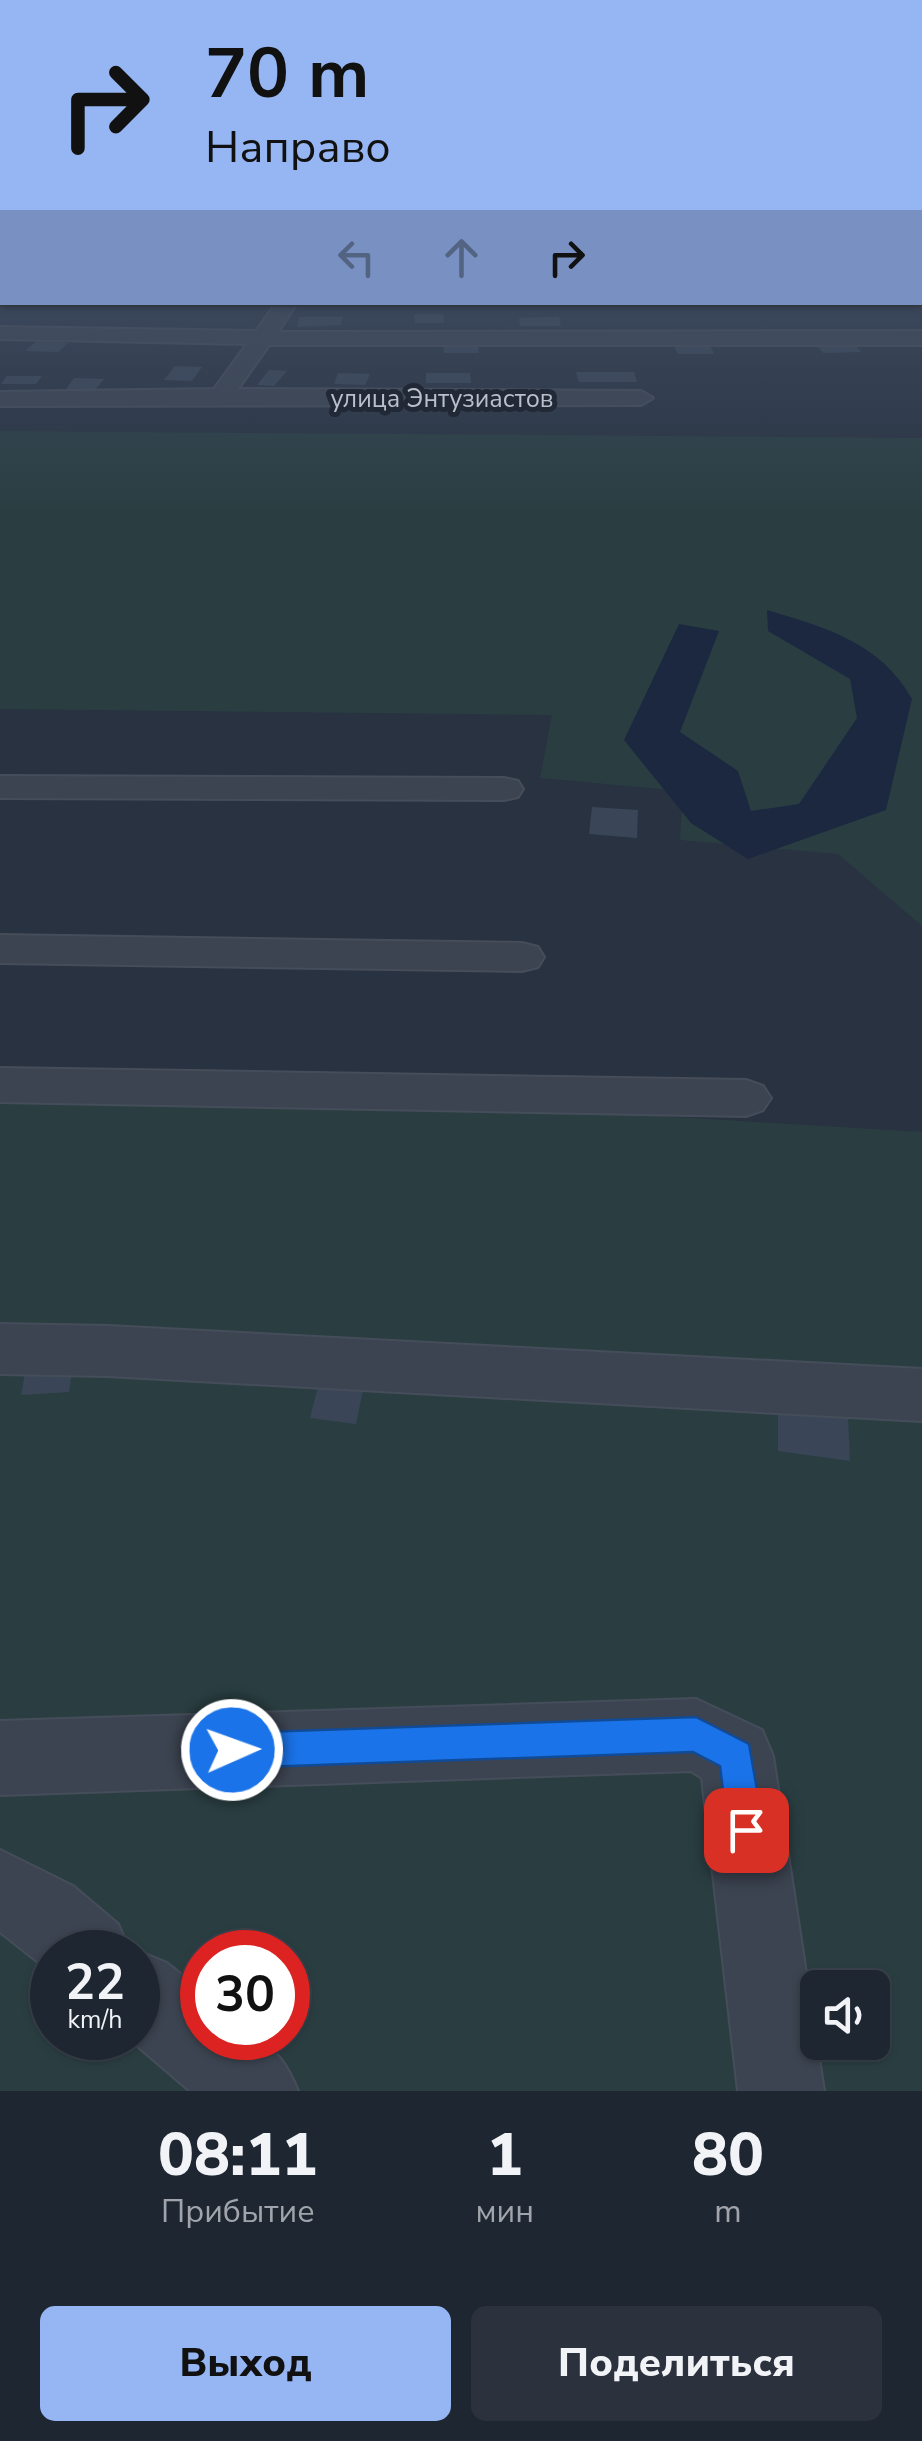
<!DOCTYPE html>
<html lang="ru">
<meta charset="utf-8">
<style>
body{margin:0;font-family:"Nunito Sans",sans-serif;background:#2b323d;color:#f1f3f6;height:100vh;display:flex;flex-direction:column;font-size:38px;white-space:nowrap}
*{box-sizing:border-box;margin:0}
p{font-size:32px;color:#a1a5ab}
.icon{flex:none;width:55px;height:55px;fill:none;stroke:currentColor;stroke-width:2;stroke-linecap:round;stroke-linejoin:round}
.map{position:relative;height:2091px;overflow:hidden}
.sheet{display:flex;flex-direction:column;background:#1e2631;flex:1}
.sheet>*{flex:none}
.hud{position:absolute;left:0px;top:0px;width:922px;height:305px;box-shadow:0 2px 8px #0004,0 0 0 2px #3c434d;background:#96b6f3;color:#111;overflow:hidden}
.buttons{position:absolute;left:800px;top:1970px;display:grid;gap:20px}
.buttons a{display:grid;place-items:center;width:90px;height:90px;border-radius:15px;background:#1e2631;box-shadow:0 2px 8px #0004,0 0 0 2px #3c434d;font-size:50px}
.speed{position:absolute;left:30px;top:1930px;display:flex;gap:20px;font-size:50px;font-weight:700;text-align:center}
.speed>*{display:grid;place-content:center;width:130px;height:130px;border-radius:50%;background:#1e2631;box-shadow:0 2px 8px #0004,0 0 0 2px #3c434d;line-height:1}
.speed small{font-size:25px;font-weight:400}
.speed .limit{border:15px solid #d22;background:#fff;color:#111}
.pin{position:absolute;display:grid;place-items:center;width:85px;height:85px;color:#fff;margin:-42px;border-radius:20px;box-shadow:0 5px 15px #0006}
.me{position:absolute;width:110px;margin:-55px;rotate:88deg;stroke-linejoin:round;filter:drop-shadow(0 0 8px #0008)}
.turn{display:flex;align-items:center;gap:35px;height:210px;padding:0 40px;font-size:45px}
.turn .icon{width:130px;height:130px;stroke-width:2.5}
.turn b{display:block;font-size:70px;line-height:85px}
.lanes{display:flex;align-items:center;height:95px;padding:0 40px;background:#0003;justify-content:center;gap:50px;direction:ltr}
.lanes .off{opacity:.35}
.eta{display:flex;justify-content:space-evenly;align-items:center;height:170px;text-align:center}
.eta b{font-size:60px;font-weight:800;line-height:70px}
.action{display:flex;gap:20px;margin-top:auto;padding:20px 40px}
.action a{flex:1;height:115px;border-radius:15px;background:#96b6f3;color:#111;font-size:40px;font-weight:800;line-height:115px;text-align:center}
.action a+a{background:#2b323d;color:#f1f3f6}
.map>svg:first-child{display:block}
</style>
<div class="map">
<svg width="922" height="2091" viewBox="0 0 922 2091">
<rect width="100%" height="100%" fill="#283241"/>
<!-- green -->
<g fill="#2a3e42" fill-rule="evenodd">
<path d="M 0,431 L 922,438 L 922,926 L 838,854 L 680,840 L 683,791 L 540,778 L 552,715 L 0,709 Z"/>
<path d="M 0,1076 L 922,1132 L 922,2091 L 0,2091 ZM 52,1952 L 138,1952 L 138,2038 L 52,2038 ZM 202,1952 L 288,1952 L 288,2038 L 202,2038 ZM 818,1988 L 872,1988 L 872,2042 L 818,2042 Z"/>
</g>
<!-- water -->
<path fill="#1b283f" d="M 767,610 C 825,627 881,643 912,699 L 886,810 L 748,859 L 691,823 L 624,740 L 679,624 L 719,631 L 680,732 L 738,771 L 751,811 L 799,804 L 857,718 L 850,679 L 768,631 Z"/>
<!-- building -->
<g fill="#3a4657">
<path d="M 414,314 L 443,314 L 444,323 L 415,323 Z"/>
<path d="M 299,317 L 343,317 L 341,325 L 297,327 Z"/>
<path d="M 559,317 L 561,326 L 520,326 L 519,318 Z"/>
<path d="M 36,341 L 68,343 L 58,352 L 25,351 Z"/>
<path d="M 854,344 L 861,352 L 823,353 L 817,345 Z"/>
<path d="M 478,345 L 479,353 L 444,353 L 443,346 Z"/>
<path d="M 710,345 L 714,354 L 678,354 L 674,346 Z"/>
<path d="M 175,366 L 202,367 L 192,381 L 164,380 Z"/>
<path d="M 269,370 L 287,371 L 274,386 L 257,385 Z"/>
<path d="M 576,372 L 634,372 L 637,382 L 579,382 Z"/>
<path d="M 338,373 L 370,374 L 365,385 L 334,384 Z"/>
<path d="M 426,373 L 470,373 L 471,383 L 426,383 Z"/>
<path d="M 7,376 L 42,376 L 36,384 L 1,384 Z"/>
<path d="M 74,378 L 104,379 L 95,390 L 66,389 Z"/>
<path d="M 592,807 L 638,810 L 637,838 L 589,834 Z"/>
<path d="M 73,1365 L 69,1392 L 21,1395 L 26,1368 Z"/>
<path d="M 320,1379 L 364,1385 L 356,1424 L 310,1418 Z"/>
<path d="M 778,1406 L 848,1417 L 850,1461 L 778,1451 Z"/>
</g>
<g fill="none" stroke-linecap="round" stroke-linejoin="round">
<defs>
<g id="minor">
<path d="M 2,245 L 2,258 L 0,259 L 0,246 Z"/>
<rect x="920" y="256" width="2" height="12"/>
<path d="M 277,302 L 298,302 L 278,332 L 922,331 L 922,345 L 269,345 L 238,389 L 641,391 L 653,398 L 641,405 L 0,406 L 0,392 L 214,389 L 247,344 L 0,339 L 0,327 L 256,331 Z"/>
<path d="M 0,776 L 504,778 L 518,781 L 523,789 L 518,797 L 504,800 L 0,798 Z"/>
<path d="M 0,935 L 522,943 L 538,947 L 544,957 L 538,967 L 522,971 L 0,963 Z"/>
<path d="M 0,1068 L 746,1080 L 763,1086 L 771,1098 L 763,1110 L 746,1116 L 0,1102 Z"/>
<path d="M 0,1324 L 108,1326 L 922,1369 L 922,1421 L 108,1376 L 0,1374 Z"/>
<path d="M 696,1699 L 762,1730 L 773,1756 L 824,2091 L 738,2091 L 702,1778 L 691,1771 L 0,1795 L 0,1721 Z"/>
<path d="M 0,1850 L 73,1886 L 118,1924 L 130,1952 L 52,1952 L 52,1973 L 0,1932 Z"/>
<path d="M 138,1951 L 167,1963 L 202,1992 L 202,2038 C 257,2038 275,2036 298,2091 L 190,2091 L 128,2038 L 138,2038 L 135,1952 Z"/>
</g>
</defs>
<!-- minor casing -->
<use href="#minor" stroke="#464d5a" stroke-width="4"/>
<!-- minor -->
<use href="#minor" fill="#3c4451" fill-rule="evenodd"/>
</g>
<!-- sky -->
<linearGradient id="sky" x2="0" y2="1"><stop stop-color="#161c24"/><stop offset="0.43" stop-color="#424f65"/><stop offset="1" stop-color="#424f65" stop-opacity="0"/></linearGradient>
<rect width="922" height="514" fill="url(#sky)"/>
<!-- route -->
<path fill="#1a73e8" stroke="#114b97" stroke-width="2.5" d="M 696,1717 L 749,1744 L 764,1830 L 759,1843 L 746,1849 L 733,1843 L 728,1830 L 720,1766 L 693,1752 L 232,1768 L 220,1763 L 215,1750 L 220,1738 L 232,1733 Z"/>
<g text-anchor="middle" stroke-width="10" stroke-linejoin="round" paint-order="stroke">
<!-- far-street labels -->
<g font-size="25" fill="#b9bfcb" stroke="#212936">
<text x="442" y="407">улица Энтузиастов</text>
</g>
</g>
</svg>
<div class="buttons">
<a><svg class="icon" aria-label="sound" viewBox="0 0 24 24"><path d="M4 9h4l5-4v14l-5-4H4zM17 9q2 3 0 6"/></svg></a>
</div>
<div class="speed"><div>22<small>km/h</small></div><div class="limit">30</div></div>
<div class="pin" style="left:746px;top:1830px;background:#d93025"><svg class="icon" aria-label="arrive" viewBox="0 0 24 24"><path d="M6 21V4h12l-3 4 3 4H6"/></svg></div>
<svg class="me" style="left:232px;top:1750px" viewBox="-20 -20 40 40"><circle r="17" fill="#1a73e8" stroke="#fff" stroke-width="3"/><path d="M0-11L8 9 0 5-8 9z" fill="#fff"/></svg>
<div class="hud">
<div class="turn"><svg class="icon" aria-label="right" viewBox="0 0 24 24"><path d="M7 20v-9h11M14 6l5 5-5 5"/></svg><div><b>70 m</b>Направо</div></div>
<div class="lanes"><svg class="icon off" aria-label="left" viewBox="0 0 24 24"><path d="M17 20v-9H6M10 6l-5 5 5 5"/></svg><svg class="icon off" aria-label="ahead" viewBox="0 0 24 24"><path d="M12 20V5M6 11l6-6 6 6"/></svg><svg class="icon" aria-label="right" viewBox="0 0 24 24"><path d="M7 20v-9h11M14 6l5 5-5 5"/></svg></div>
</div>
</div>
<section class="sheet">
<div class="eta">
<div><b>08:11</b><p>Прибытие</p></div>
<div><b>1</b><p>мин</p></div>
<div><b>80</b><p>m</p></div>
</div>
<div class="action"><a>Выход</a><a>Поделиться</a></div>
</section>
